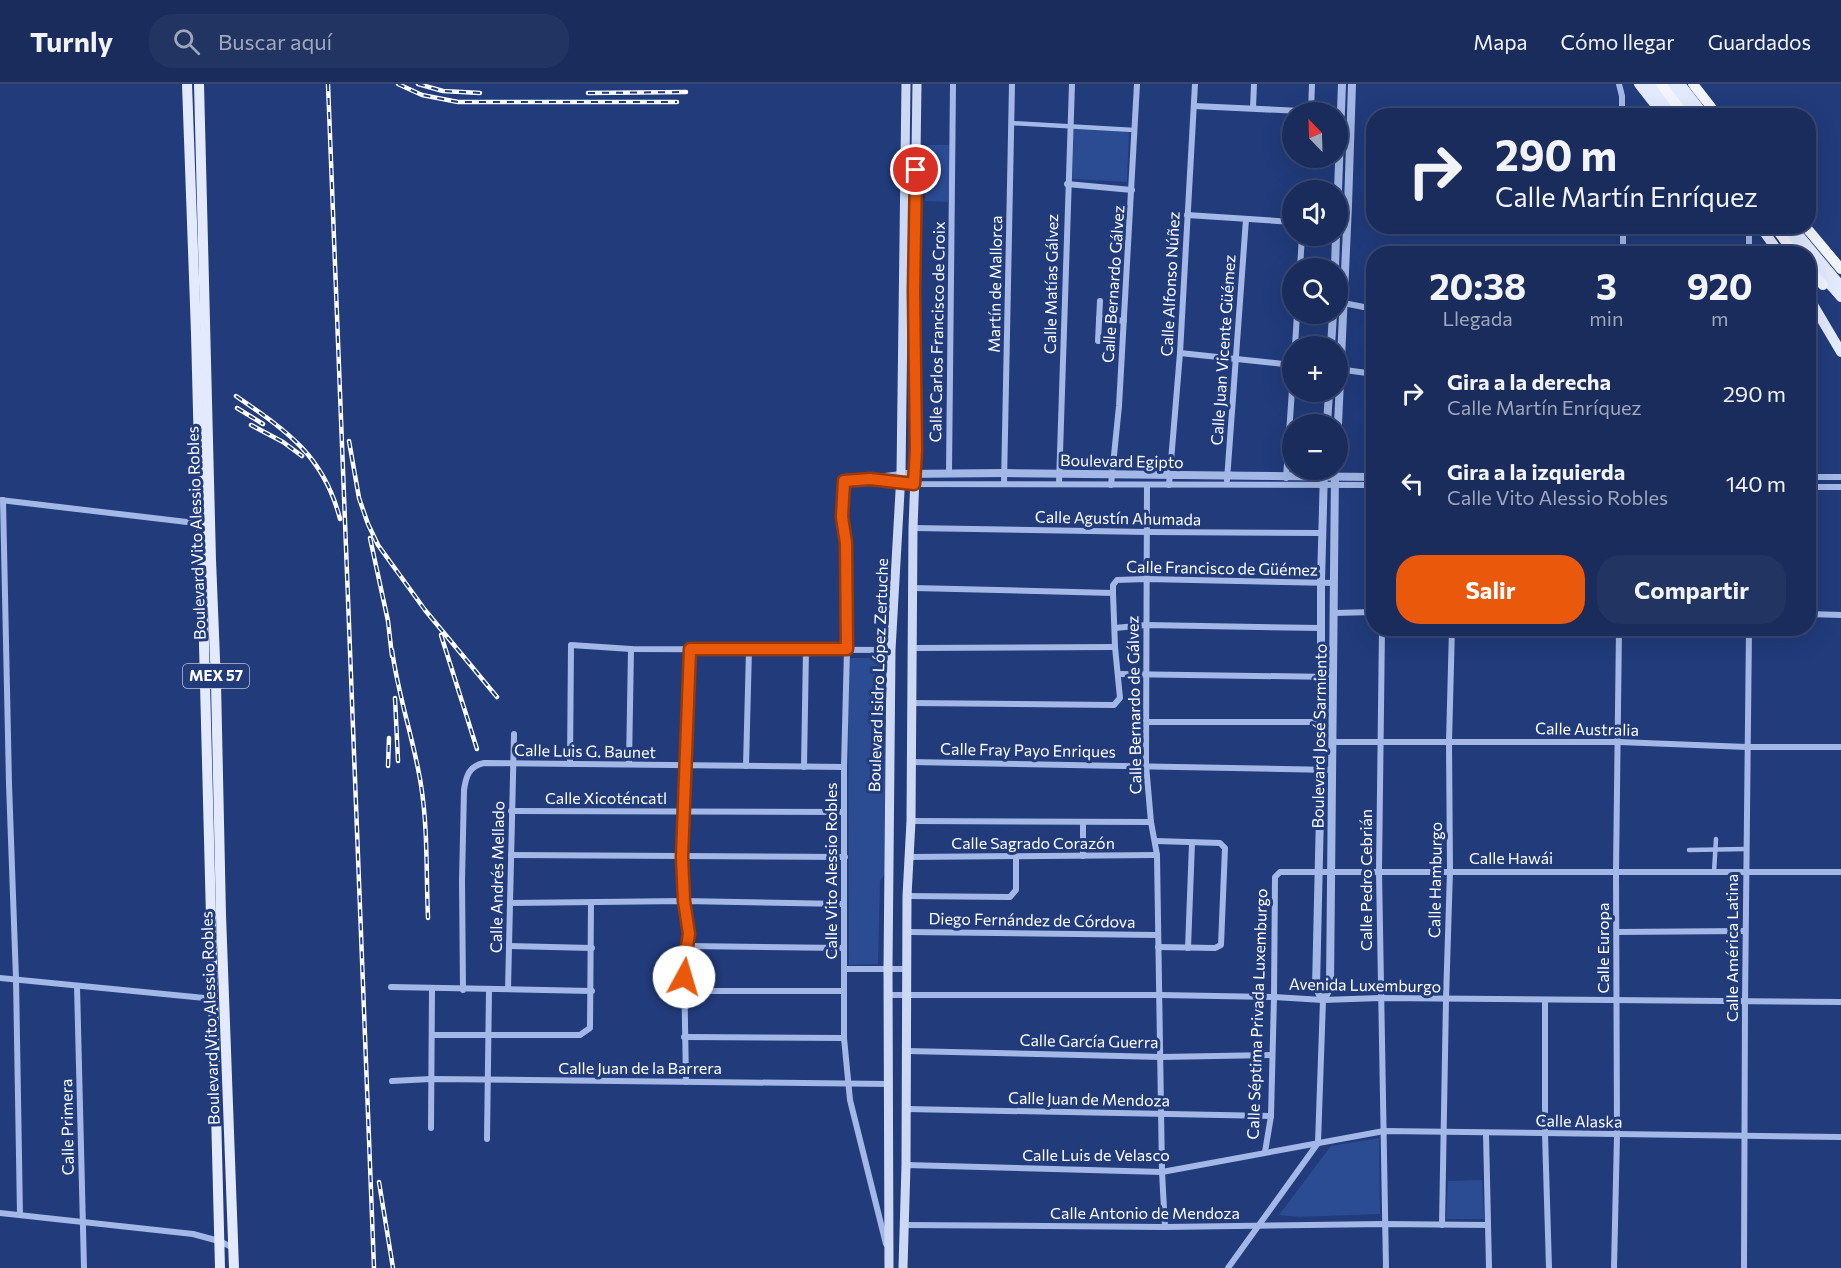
<!DOCTYPE html>
<html lang="es">
<meta charset="utf-8">
<style>
body{margin:0;font-family:Commissioner,sans-serif;background:#223462;color:#f1f3f6;height:100vh;display:flex;flex-direction:column;font-size:22px;white-space:nowrap}
*{box-sizing:border-box;margin:0}
p{font-size:20px;color:#9fa7bb}
.icon{flex:none;width:33px;height:33px;fill:none;stroke:currentColor;stroke-width:2;stroke-linecap:round;stroke-linejoin:round}
.map{position:relative;flex:1;overflow:hidden}
.details{position:absolute;left:1366px;top:162px;width:450px;height:390px;display:flex;flex-direction:column;background:#192c5c;border-radius:24px;box-shadow:0 6px 24px #0002,0 0 0 2px #374872}
.details>*{flex:none}
.banner{position:absolute;left:1366px;top:24px;width:450px;height:126px;border-radius:24px;box-shadow:0 6px 24px #0002,0 0 0 2px #374872;background:#192c5c;color:#f1f3f6;overflow:hidden}
.needle{width:39px;rotate:337deg}
.buttons{position:absolute;left:1282px;top:18px;display:grid;gap:12px}
.buttons a{display:grid;place-items:center;width:66px;height:66px;border-radius:50%;background:#192c5c;box-shadow:0 6px 24px #0002,0 0 0 2px #374872;font-size:30px}
.pin{position:absolute;display:grid;place-items:center;width:51px;height:51px;color:#fff;margin:-26px;border:3px solid #fff;border-radius:50%;box-shadow:0 2px 6px #0007}
.me{position:absolute;width:66px;margin:-33px;rotate:6deg;stroke-linejoin:round;filter:drop-shadow(0 0 4px #0008)}
.turn{display:flex;align-items:center;gap:21px;height:126px;padding:0 30px;font-size:27px}
.turn .icon{width:78px;height:78px;stroke-width:2.5}
.turn b{display:block;font-size:42px;line-height:51px}
.eta{display:flex;justify-content:space-evenly;align-items:center;height:102px;text-align:center}
.eta b{font-size:36px;font-weight:700;line-height:42px}
.cta{display:flex;gap:12px;margin-top:auto;padding:12px 30px}
.cta a{flex:1;height:69px;border-radius:24px;background:#ea580c;color:#fff;font-size:24px;font-weight:700;line-height:69px;text-align:center}
.cta a+a{background:#223462;color:#f1f3f6}
ul{padding:0;list-style:none}
li{display:flex;align-items:center;gap:18px;height:90px;padding:0 30px}
li div{flex:1}
li b{display:block;font-size:22px}
li em{font-style:normal}
header{display:flex;align-items:center;gap:36px;box-sizing:border-box;height:84px;padding:0 30px;background:#192c5c;border-bottom:2px solid #374872}
header strong{font-size:28px}
nav{display:flex;gap:33px;margin-inline-start:auto;font-size:21px}
.search{width:420px;height:54px;background:#223462;display:flex;align-items:center;gap:15px;box-sizing:border-box;padding:0 21px;border-radius:24px;color:#9fa7bb;font-size:22px}
.map>svg:first-child{display:block}
</style>
<header>
<strong>Turnly</strong>
<div class="search"><svg class="icon" aria-label="search" viewBox="0 0 24 24"><circle cx="10" cy="10" r="6"/><path d="M15 15l6 6"/></svg>Buscar aquí</div>
<nav><a>Mapa</a><a>Cómo llegar</a><a>Guardados</a></nav>
</header>
<div class="map">
<svg width="1841" height="1184" viewBox="0 0 1841 1184">
<rect width="100%" height="100%" fill="#213b7b"/>
<!-- green -->
<g fill="#2b4b93">
<path d="M 1074,43 L 1129,46 L 1127,98 L 1072,95 Z"/>
<path d="M 927,61 L 951,61 L 948,118 L 925,117 Z"/>
<path d="M 1446,143 L 1501,143 C 1488,156 1462,150 1446,143 Z"/>
<path d="M 1518,143 L 1518,142 L 1573,143 C 1554,152 1538,149 1518,146 Z"/>
<path d="M 848,574 L 885,574 L 886,788 L 880,797 L 878,880 L 849,881 Z"/>
<path d="M 1379,1054 L 1380,1130 L 1299,1133 L 1279,1131 L 1331,1062 Z"/>
<path d="M 1482,1096 L 1484,1135 L 1446,1135 L 1448,1097 Z"/>
</g>
<g fill="none" stroke-linecap="round" stroke-linejoin="round">
<!-- pedestrian -->
<g stroke="#a3b8e6" stroke-width="4.5">
<path d="M 1011,39 L 1134,46"/>
<path d="M 1689,766 L 1746,765"/>
<path d="M 1714,788 L 1716,755"/>
</g>
<!-- minor -->
<g stroke="#a3b8e6" stroke-width="6">
<path d="M 1619,0 L 1622,12 L 1622,32"/>
<path d="M 1194,22 L 1323,28"/>
<path d="M 1253,24 L 1254,0"/>
<path d="M 1311,28 L 1312,0"/>
<path d="M 1067,100 L 1132,106"/>
<path d="M 1187,131 L 1293,138"/>
<path d="M 1623,142 L 1623,170"/>
<path d="M 1749,142 L 1749,170"/>
<path d="M 1300,184 L 1302,152"/>
<path d="M 1338,218 L 1374,225"/>
<path d="M 1099,234 L 1124,237"/>
<path d="M 1098,257 L 1100,217"/>
<path d="M 1295,262 L 1297,230"/>
<path d="M 1180,269 L 1293,281"/>
<path d="M 1338,285 L 1374,290"/>
<path d="M 949,389 L 953,0"/>
<path d="M 1809,393 L 1841,393"/>
<path d="M 1286,394 L 1293,291"/>
<path d="M 876,396 L 901,400 L 1374,401"/>
<path d="M 1227,396 L 1246,135"/>
<path d="M 1004,400 L 1012,0"/>
<path d="M 1059,400 L 1072,0"/>
<path d="M 1111,401 L 1119,322 L 1137,0"/>
<path d="M 1147,401 L 1146,681 L 1151,738 L 1157,771 L 1162,1088 L 1165,1143"/>
<path d="M 1169,401 L 1180,269 L 1195,0"/>
<path d="M 1809,403 L 1841,403"/>
<path d="M 0,416 L 204,440"/>
<path d="M 3,416 L 9,700 L 16,895 L 20,1131"/>
<path d="M 913,444 L 1147,448 L 1322,449"/>
<path d="M 914,504 L 1113,509"/>
<path d="M 1334,529 L 1374,528"/>
<path d="M 1809,530 L 1841,531"/>
<path d="M 1115,544 L 1146,541 L 1321,544"/>
<path d="M 1382,544 L 1379,787 L 1386,1184"/>
<path d="M 912,564 L 1115,563"/>
<path d="M 1119,590 L 1333,593"/>
<path d="M 911,619 L 1114,621 L 1120,614 L 1115,563 L 1113,509 L 1113,501 L 1117,496 L 1146,495 L 1334,499"/>
<path d="M 1146,638 L 1321,638"/>
<path d="M 1332,658 L 1619,658 L 1747,663 L 1841,663"/>
<path d="M 910,678 L 1332,686"/>
<path d="M 570,680 L 571,561 L 631,565 L 891,566"/>
<path d="M 629,680 L 631,565"/>
<path d="M 746,682 L 749,565"/>
<path d="M 804,683 L 806,565"/>
<path d="M 511,727 L 844,728"/>
<path d="M 911,737 L 1151,738"/>
<path d="M 1083,738 L 1083,772"/>
<path d="M 1156,757 L 1220,759 L 1225,764 L 1221,861 L 1215,864 L 1158,863"/>
<path d="M 511,771 L 845,773"/>
<path d="M 909,773 L 1157,771"/>
<path d="M 907,812 L 1010,813 L 1016,806 L 1016,773"/>
<path d="M 510,819 L 684,817 L 844,820"/>
<path d="M 908,848 L 1157,851"/>
<path d="M 1617,848 L 1745,847"/>
<path d="M 509,862 L 592,864"/>
<path d="M 687,862 L 844,864"/>
<path d="M 1188,864 L 1192,759"/>
<path d="M 844,885 L 907,885"/>
<path d="M 0,894 L 215,915"/>
<path d="M 77,902 L 84,1184"/>
<path d="M 391,903 L 592,907"/>
<path d="M 508,905 L 514,650"/>
<path d="M 463,906 L 462,797 L 464,706 C 466,692 469,682 484,679 L 844,683"/>
<path d="M 684,907 L 844,907"/>
<path d="M 888,911 L 1160,911 L 1274,913 L 1323,916 L 1380,914 L 1841,918"/>
<path d="M 1545,916 L 1545,1050 L 1549,1184"/>
<path d="M 432,951 L 580,951 L 590,944 L 591,819"/>
<path d="M 684,953 L 844,954"/>
<path d="M 907,967 L 1161,973 L 1271,971"/>
<path d="M 392,997 L 431,995 L 888,1000"/>
<path d="M 686,998 L 684,880 L 689,850 L 684,817 L 682,773 L 690,565"/>
<path d="M 906,1025 L 1271,1032"/>
<path d="M 431,1044 L 432,905"/>
<path d="M 1486,1049 L 1489,1184"/>
<path d="M 487,1055 L 489,906"/>
<path d="M 1265,1068 L 1271,1032 L 1274,913 L 1275,793 L 1280,788 L 1841,788"/>
<path d="M 906,1081 L 1162,1088 L 1384,1047 L 1841,1053"/>
<path d="M 0,1129 L 193,1150 L 219,1157 L 234,1164"/>
<path d="M 905,1141 L 1165,1143 L 1384,1140 L 1488,1141"/>
<path d="M 1442,1141 L 1446,915 L 1450,787 L 1449,658 L 1452,544"/>
<path d="M 886,1160 L 850,1016 L 844,954 L 844,683 L 847,565 L 846,459 L 842,433 L 844,397 L 901,390"/>
<path d="M 1228,1184 L 1318,1059 L 1323,916"/>
<path d="M 1614,1184 L 1617,1051 L 1616,787 L 1619,544"/>
<path d="M 1744,1184 L 1745,917 L 1749,544"/>
</g>
<!-- tertiary -->
<g stroke="#a3b8e6" stroke-width="8">
<path d="M 1338,106 L 1342,0"/>
<path d="M 1335,184 L 1336,152"/>
<path d="M 1331,262 L 1333,230"/>
<path d="M 1327,340 L 1329,308"/>
<path d="M 1338,340 L 1348,122 L 1352,0"/>
<path d="M 901,390 L 1004,389 L 1374,393"/>
<path d="M 1323,916 L 1330,903 L 1335,386"/>
<path d="M 1323,916 L 1316,903 L 1321,686 L 1321,498 L 1324,386"/>
</g>
<!-- secondary -->
<g stroke="#cdd8f5" stroke-width="9">
<path d="M 889,1184 L 888,885 L 891,566 L 901,390 L 906,0"/>
<path d="M 903,1184 L 906,1081 L 907,812 L 911,737 L 913,444 L 916,366 L 914,207 L 917,0"/>
</g>
<!-- primary -->
<g stroke="#e4eafd" stroke-width="10">
<path d="M 187,0 L 196,249 L 220,1184"/>
<path d="M 199,0 L 211,476 L 216,599 L 221,831 L 234,1184"/>
<path d="M 1639,0 L 1664,32"/>
<path d="M 1650,0 L 1674,32"/>
<path d="M 1670,0 L 1695,32"/>
<path d="M 1680,0 L 1705,32"/>
<path d="M 1760,142 L 1780,170"/>
<path d="M 1781,142 L 1802,170"/>
<path d="M 1791,142 L 1841,202"/>
<path d="M 1809,178 L 1836,207"/>
<path d="M 1809,214 L 1841,268"/>
</g>
<!-- trunk -->
<g stroke="#f2f4fe" stroke-width="10">
<path d="M 1661,0 L 1685,32"/>
<path d="M 1693,0 L 1718,32"/>
<path d="M 1774,142 L 1795,170"/>
<path d="M 1805,142 L 1841,185"/>
<path d="M 1809,186 L 1823,201"/>
</g>
<defs>
<g id="rail">
<path d="M 328,0 L 374,1184"/>
<path d="M 398,0 L 422,11 L 458,18 L 677,18"/>
<path d="M 418,0 L 443,7 L 480,9"/>
<path d="M 588,9 L 686,8"/>
<path d="M 236,312 C 287,347 324,372 340,435"/>
<path d="M 237,324 L 263,340"/>
<path d="M 251,341 L 283,358 L 302,372"/>
<path d="M 349,357 L 359,414 L 368,440 L 378,461 L 425,526 L 497,613"/>
<path d="M 370,454 L 388,537 L 392,572"/>
<path d="M 441,551 L 477,665"/>
<path d="M 392,566 C 398,612 414,656 421,701 C 428,745 426,790 428,834"/>
<path d="M 395,614 L 398,677"/>
<path d="M 388,682 L 389,654"/>
<path d="M 379,1098 L 393,1184"/>
</g>
</defs>
<!-- rail casing -->
<use href="#rail" stroke="#fff" stroke-width="4.5"/>
<!-- rail -->
<use href="#rail" stroke="#213b7b" stroke-width="2" stroke-dasharray="7" stroke-linecap="butt"/>
<!-- primary-bridge -->
<path stroke="#e4eafd" stroke-width="10" d="M 1836,207 L 1841,213"/>
</g>
<g fill="none" stroke-linecap="round" stroke-linejoin="round">
<defs>
<path id="route" d="M 684,893 L 684,880 L 689,850 L 684,817 L 682,773 L 690,565 L 847,565 L 846,459 L 842,433 L 844,397 L 870,395 L 914,400 L 916,366 L 914,207 L 916,86"/>
</defs>
<!-- route casing -->
<use href="#route" stroke="#983908" stroke-width="15"/>
<!-- route -->
<use href="#route" stroke="#ea580c" stroke-width="10"/>
</g>
<g text-anchor="middle" stroke-width="6" stroke-linejoin="round" paint-order="stroke">
<!-- shield labels -->
<rect fill="#213b7b" stroke="#bcc4d7" stroke-width="1.5" x="183" y="580" width="66" height="24" rx="4.5"/>
<g font-size="15" font-weight="bold" fill="#fff">
<text x="216" y="597">MEX 57</text>
</g>
<!-- street labels -->
<g font-size="16" fill="#fff" stroke="#213b7b">
<text transform="translate(995 200) rotate(-89)" y="6">Martín de Mallorca</text>
<text transform="translate(1051 200) rotate(-89)" y="6">Calle Matías Gálvez</text>
<text transform="translate(1113 200) rotate(-86)" y="6">Calle Bernardo Gálvez</text>
<text transform="translate(1170 200) rotate(-87)" y="6">Calle Alfonso Núñez</text>
<text transform="translate(937 248) rotate(-89)" y="6">Calle Carlos Francisco de Croix</text>
<text transform="translate(1223 266) rotate(-86)" y="6">Calle Juan Vicente Güémez</text>
<text transform="translate(1122 377) rotate(1)" y="6">Boulevard Egipto</text>
<text transform="translate(1118 434) rotate(1)" y="6">Calle Agustín Ahumada</text>
<text transform="translate(196 449) rotate(-92)" y="6">Boulevard Vito Alessio Robles</text>
<text transform="translate(1222 484) rotate(1)" y="6">Calle Francisco de Güémez</text>
<text transform="translate(878 591) rotate(-88)" y="6">Boulevard Isidro López Zertuche</text>
<text transform="translate(1134 621) rotate(-91)" y="6">Calle Bernardo de Gálvez</text>
<text transform="translate(1587 645) rotate(1)" y="6">Calle Australia</text>
<text transform="translate(1319 652) rotate(-89)" y="6">Boulevard José Sarmiento</text>
<text transform="translate(1028 666) rotate(1)" y="6">Calle Fray Payo Enriques</text>
<text transform="translate(585 667) rotate(1)" y="6">Calle Luis G. Baunet</text>
<text x="606" y="720">Calle Xicoténcatl</text>
<text x="1033" y="765">Calle Sagrado Corazón</text>
<text x="1511" y="780">Calle Hawái</text>
<text transform="translate(831 787) rotate(-90)" y="6">Calle Vito Alessio Robles</text>
<text transform="translate(497 793) rotate(-89)" y="6">Calle Andrés Mellado</text>
<text transform="translate(1366 796) rotate(-90)" y="6">Calle Pedro Cebrián</text>
<text transform="translate(1435 796) rotate(-89)" y="6">Calle Hamburgo</text>
<text transform="translate(1032 836) rotate(1)" y="6">Diego Fernández de Córdova</text>
<text transform="translate(1603 864) rotate(-90)" y="6">Calle Europa</text>
<text transform="translate(1732 864) rotate(-90)" y="6">Calle América Latina</text>
<text transform="translate(1365 901) rotate(1)" y="6">Avenida Luxemburgo</text>
<text transform="translate(1257 930) rotate(-88)" y="6">Calle Séptima Privada Luxemburgo</text>
<text transform="translate(210 934) rotate(-92)" y="6">Boulevard Vito Alessio Robles</text>
<text transform="translate(1089 957) rotate(1)" y="6">Calle García Guerra</text>
<text x="640" y="990">Calle Juan de la Barrera</text>
<text transform="translate(1089 1015) rotate(1)" y="6">Calle Juan de Mendoza</text>
<text transform="translate(1579 1037) rotate(1)" y="6">Calle Alaska</text>
<text transform="translate(67 1043) rotate(-91)" y="6">Calle Primera</text>
<text x="1096" y="1077">Calle Luis de Velasco</text>
<text x="1145" y="1135">Calle Antonio de Mendoza</text>
</g>
</g>
</svg>
<div class="buttons">
<a><svg class="needle" viewBox="-14 -14 28 28"><path d="M0-13l5 13h-10z" fill="#e53935"/><path d="M0 13l5-13h-10z" fill="#9fa7bb"/></svg></a>
<a><svg class="icon" aria-label="sound" viewBox="0 0 24 24"><path d="M4 9h4l5-4v14l-5-4H4zM17 9q2 3 0 6"/></svg></a>
<a><svg class="icon" aria-label="search" viewBox="0 0 24 24"><circle cx="10" cy="10" r="6"/><path d="M15 15l6 6"/></svg></a>
<a>+</a>
<a>−</a>
</div>
<div class="pin" style="left:916px;top:86px;background:#d93025"><svg class="icon" aria-label="arrive" viewBox="0 0 24 24"><path d="M6 21V4h12l-3 4 3 4H6"/></svg></div>
<svg class="me" style="left:684px;top:893px" viewBox="-20 -20 40 40"><circle r="19" fill="#fff"/><path d="M0-13L10 11 0 6-10 11z" fill="#ea580c"/></svg>
<div class="banner">
<div class="turn"><svg class="icon" aria-label="right" viewBox="0 0 24 24"><path d="M7 20v-9h11M14 6l5 5-5 5"/></svg><div><b>290 m</b>Calle Martín Enríquez</div></div>
</div>
<section class="details">
<div class="eta">
<div><b>20:38</b><p>Llegada</p></div>
<div><b>3</b><p>min</p></div>
<div><b>920</b><p>m</p></div>
</div>
<ul>
<li><svg class="icon" aria-label="right" viewBox="0 0 24 24"><path d="M7 20v-9h11M14 6l5 5-5 5"/></svg><div><b>Gira a la derecha</b><p>Calle Martín Enríquez</p></div><em>290 m</em></li>
<li><svg class="icon" aria-label="left" viewBox="0 0 24 24"><path d="M17 20v-9H6M10 6l-5 5 5 5"/></svg><div><b>Gira a la izquierda</b><p>Calle Vito Alessio Robles</p></div><em>140 m</em></li>
</ul>
<div class="cta"><a>Salir</a><a>Compartir</a></div>
</section>
</div>
